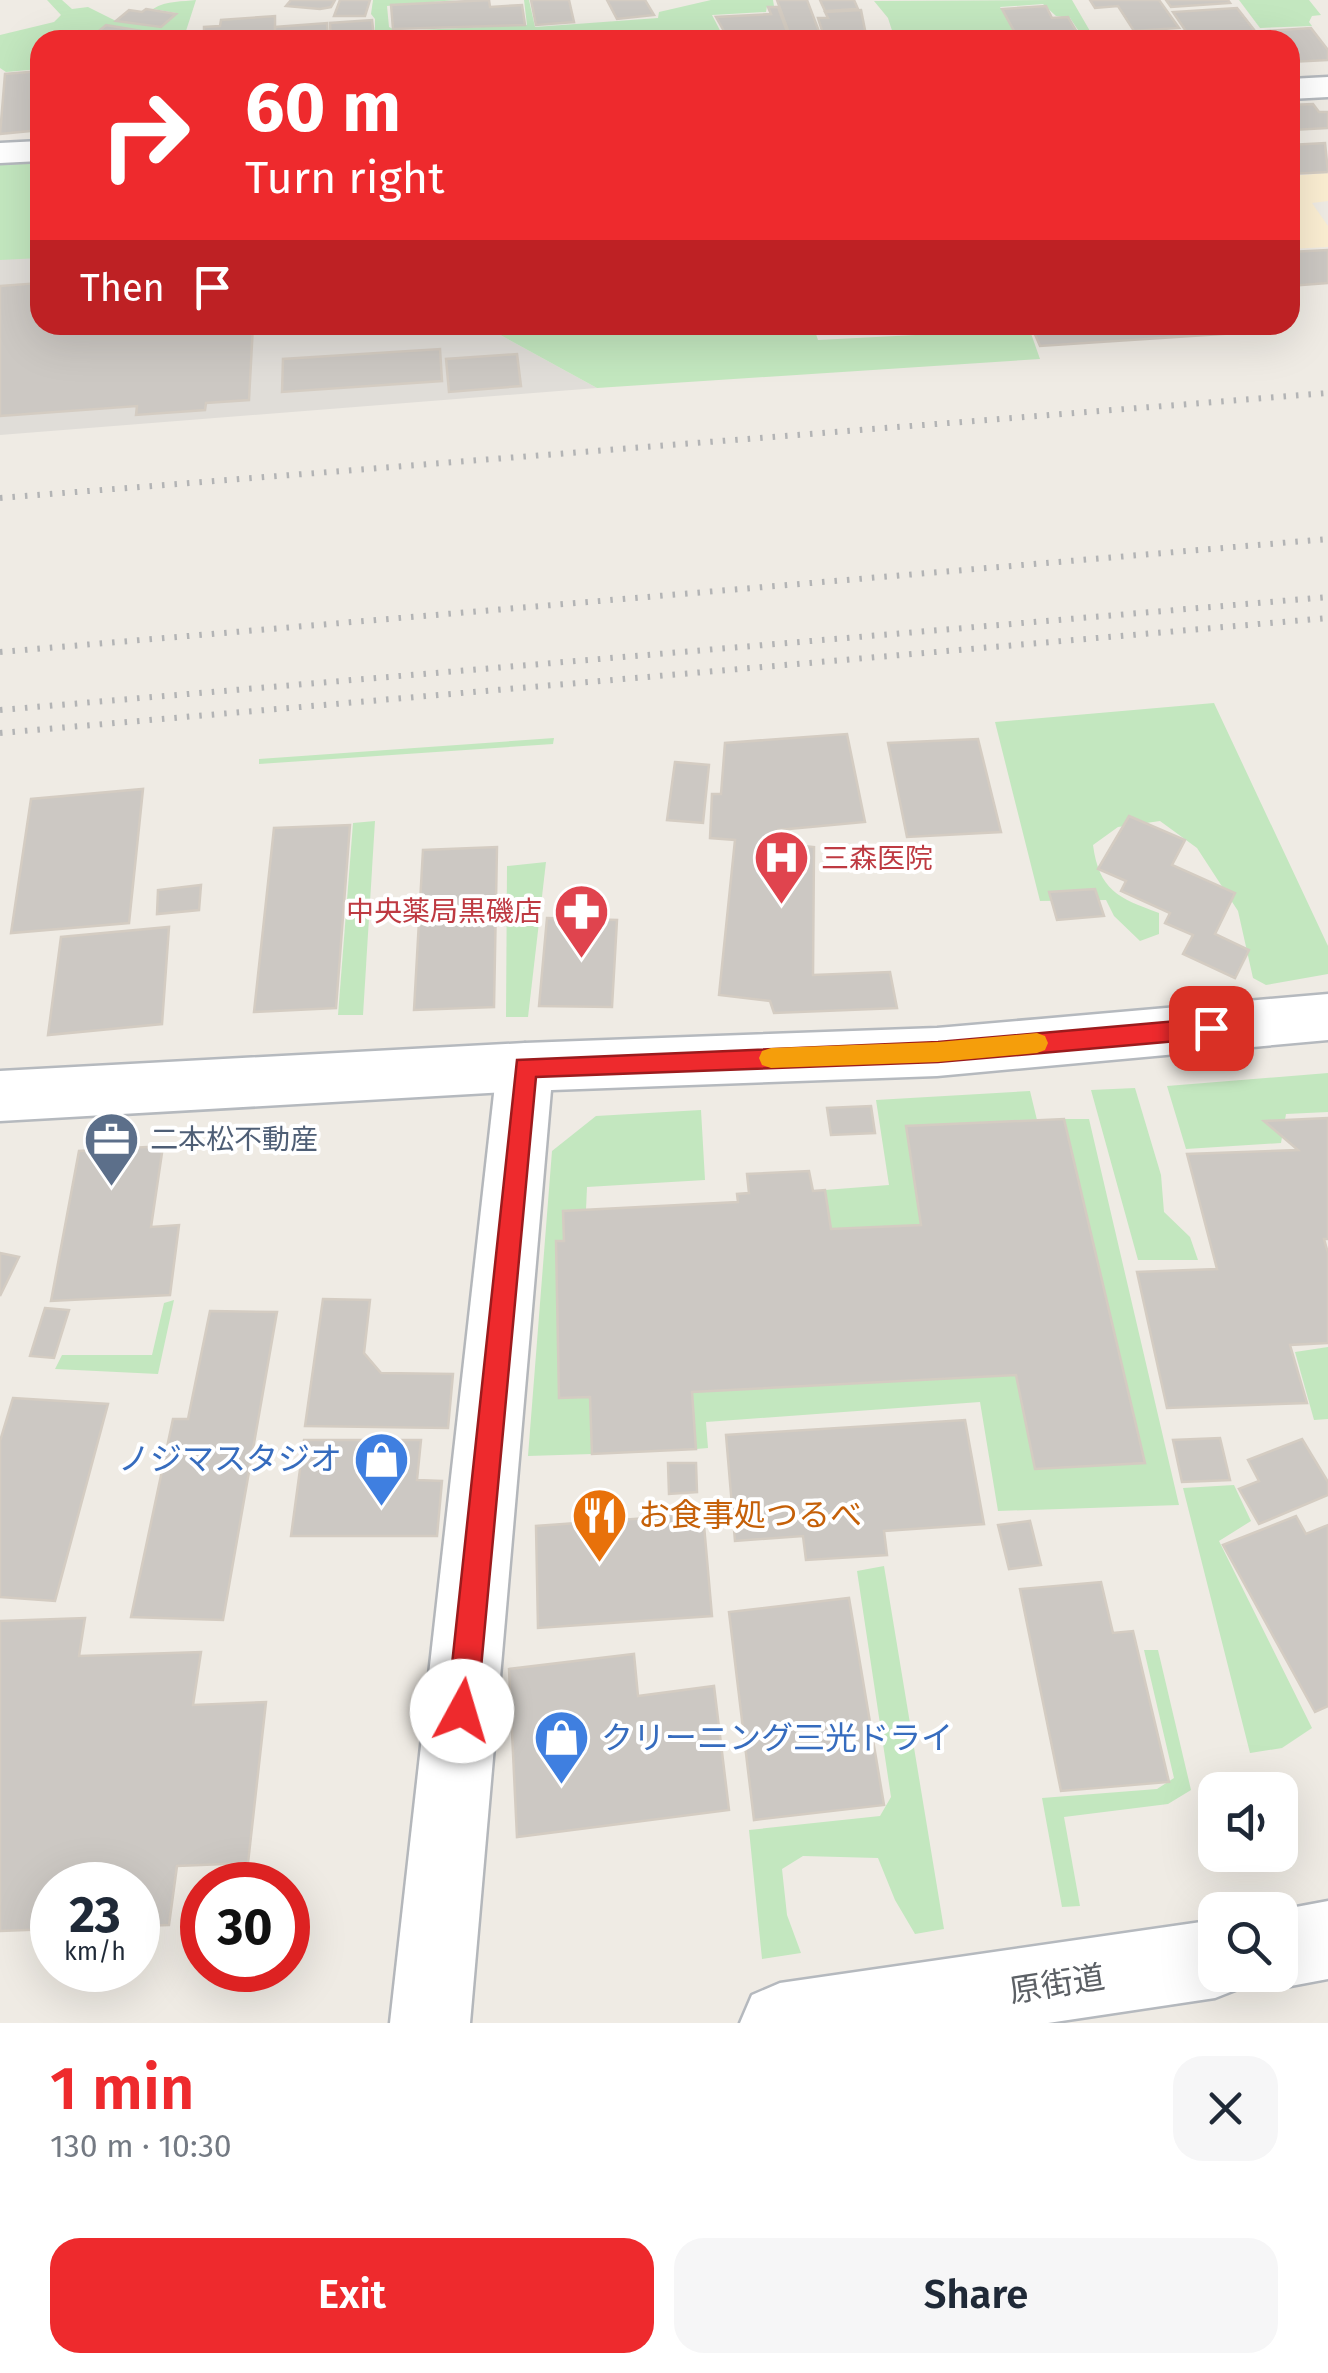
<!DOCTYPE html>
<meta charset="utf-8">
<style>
body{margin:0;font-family:"Fira Sans","Noto Sans JP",sans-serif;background:#f6f6f7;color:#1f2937;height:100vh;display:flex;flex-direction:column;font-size:38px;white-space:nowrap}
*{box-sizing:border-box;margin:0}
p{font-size:32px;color:#747a83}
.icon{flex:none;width:55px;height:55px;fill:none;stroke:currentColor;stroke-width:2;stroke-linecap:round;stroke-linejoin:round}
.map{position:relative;height:2023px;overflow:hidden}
.sheet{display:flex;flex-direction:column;background:#fff;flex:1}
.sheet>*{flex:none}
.hud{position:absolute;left:30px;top:30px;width:1270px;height:305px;border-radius:30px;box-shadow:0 10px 40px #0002;background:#ee2a2d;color:#fff;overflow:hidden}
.controls{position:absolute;left:1198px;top:1772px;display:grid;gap:20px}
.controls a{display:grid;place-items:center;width:100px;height:100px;border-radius:20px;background:#fff;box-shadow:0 10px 40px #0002;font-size:50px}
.speed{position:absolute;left:30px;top:1862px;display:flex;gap:20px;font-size:50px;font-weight:700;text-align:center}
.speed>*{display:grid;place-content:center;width:130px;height:130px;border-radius:50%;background:#fff;box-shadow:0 10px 40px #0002;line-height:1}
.speed small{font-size:25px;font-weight:400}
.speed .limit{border:15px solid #d22;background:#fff;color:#111}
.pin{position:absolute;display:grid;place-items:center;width:85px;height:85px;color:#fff;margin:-42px;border-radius:20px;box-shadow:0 5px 15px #0006}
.me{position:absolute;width:110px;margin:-55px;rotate:6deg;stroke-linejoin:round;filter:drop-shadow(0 0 8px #0008)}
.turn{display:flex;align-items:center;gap:35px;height:210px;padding:0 50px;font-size:45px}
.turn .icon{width:130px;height:130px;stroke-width:2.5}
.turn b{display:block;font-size:70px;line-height:85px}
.then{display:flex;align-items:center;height:95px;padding:0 50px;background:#0003;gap:20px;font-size:38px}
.round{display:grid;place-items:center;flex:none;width:105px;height:105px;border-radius:30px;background:#f6f6f7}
.summary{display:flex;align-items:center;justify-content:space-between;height:170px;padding:0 50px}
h1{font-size:60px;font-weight:600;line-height:75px;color:#ee2a2d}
.action{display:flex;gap:20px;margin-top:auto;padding:20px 50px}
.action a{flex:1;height:115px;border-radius:30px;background:#ee2a2d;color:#fff;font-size:40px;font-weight:600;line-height:115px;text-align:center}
.action a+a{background:#f6f6f7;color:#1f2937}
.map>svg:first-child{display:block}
</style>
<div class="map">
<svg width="1328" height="2023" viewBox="0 0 1328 2023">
<rect width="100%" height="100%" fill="#efebe4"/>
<!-- industrial -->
<path fill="#e0ddd8" d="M 40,163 L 40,325 L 482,325 L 597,388 L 0,435 L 0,165 Z"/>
<!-- green -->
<g fill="#c3e7bf">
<path d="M 47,0 L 62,0 L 72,9 L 88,7 L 116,21 L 161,27 L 176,13 L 153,9 C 167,0 183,2 196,0 L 185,34 L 176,40 L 132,40 L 141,31 L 106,25 L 88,40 L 40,40 L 40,69 L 6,72 L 0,68 L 0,35 L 54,22 L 61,15 Z"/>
<path d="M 373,0 L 456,0 L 387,6 L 389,27 L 397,31 L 527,25 L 524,0 L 529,0 L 535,27 L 658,18 L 659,12 L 711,0 L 773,0 L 774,6 L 767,6 L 766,12 L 712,15 L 725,40 L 349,40 L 375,38 L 375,19 L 371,14 Z"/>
<path d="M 1051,0 L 1072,0 L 1094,38 L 1084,39 L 1070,18 L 1056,16 L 1043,4 L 1000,7 L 1019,40 L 895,40 L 888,18 L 874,1 Z"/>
<path d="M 1239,0 L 1309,0 L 1321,15 L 1312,16 L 1309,22 L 1312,26 L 1260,28 Z"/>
<path d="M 40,163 L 40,258 L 0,260 L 0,165 Z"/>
<path d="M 482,325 L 813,325 L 818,340 L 993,331 L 998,325 L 1028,325 L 1040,359 L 597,388 Z"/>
<path d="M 1214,703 L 1328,946 L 1328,974 L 1266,985 L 1253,978 L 1238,911 L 1197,848 L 1160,821 L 1118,827 L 1093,845 C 1099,890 1118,898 1159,913 L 1159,934 L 1140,941 L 1114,916 L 1106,900 L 1040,901 L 995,722 Z"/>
<path d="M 554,738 L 553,744 L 259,764 L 259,759 Z"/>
<path d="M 375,821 L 363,1015 L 338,1015 L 353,823 Z"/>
<path d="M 546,862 L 528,1017 L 506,1017 L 507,866 Z"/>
<path d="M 1328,1073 L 1328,1112 L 1286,1114 L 1281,1143 L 1186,1149 L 1167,1086 Z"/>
<path d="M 1135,1088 L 1161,1175 L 1164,1212 L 1190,1237 L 1198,1260 L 1138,1260 L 1091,1090 Z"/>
<path d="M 1030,1091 L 1037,1120 L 906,1127 L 921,1225 L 831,1229 L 825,1190 L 889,1185 L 876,1100 Z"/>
<path d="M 701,1110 L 705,1180 L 587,1187 L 586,1210 L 564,1241 L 556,1241 L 559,1397 L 590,1397 L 592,1454 L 528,1456 L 552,1151 L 596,1116 Z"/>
<path d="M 1064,1119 L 1089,1119 L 1179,1505 L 998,1511 L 980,1402 L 706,1422 L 708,1448 L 696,1449 L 692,1392 L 1016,1375 L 1035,1469 L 1144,1463 Z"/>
<path d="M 174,1300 L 158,1374 L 55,1369 L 62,1355 L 152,1355 L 164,1303 Z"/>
<path d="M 1328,1347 L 1328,1419 L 1314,1420 L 1295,1352 Z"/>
<path d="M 1234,1485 L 1251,1521 L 1219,1541 L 1312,1728 L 1282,1748 L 1250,1753 L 1183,1488 Z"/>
<path d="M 884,1566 L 944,1929 L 915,1934 L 895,1900 L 878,1858 L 803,1856 L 782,1869 L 787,1915 L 801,1953 L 762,1959 L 749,1830 L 880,1816 L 891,1797 L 857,1571 Z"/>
<path d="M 1144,1650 L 1158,1650 L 1191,1790 L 1168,1804 L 1064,1817 L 1080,1906 L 1062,1907 L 1042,1798 L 1157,1789 L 1174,1778 Z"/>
</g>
<!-- sand -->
<path fill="#fbeed2" d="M 1328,173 L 1328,201 L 1312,203 L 1328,226 L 1328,247 L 1290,249 L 1290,176 Z"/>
<!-- building -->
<g fill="#ccc8c3" stroke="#d4ccc2" stroke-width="2.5">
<path d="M 291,0 L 335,0 L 331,7 L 320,9 L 286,6 Z"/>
<path d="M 340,0 L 370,0 L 365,16 L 334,16 Z"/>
<path d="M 489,0 L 490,7 L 522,5 L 525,25 L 393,29 L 391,5 Z"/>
<path d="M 531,0 L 569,0 L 574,22 L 536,25 Z"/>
<path d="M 607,0 L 645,0 L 654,15 L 617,19 Z"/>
<path d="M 777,0 L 807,0 L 820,34 L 790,36 Z"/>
<path d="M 820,0 L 854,0 L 858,9 L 825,11 Z"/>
<path d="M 1090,0 L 1159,0 L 1179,28 L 1134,31 L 1118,6 L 1095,8 Z"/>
<path d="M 1166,0 L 1228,0 L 1230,3 L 1171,7 Z"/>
<path d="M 1046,6 L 1052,18 L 1068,17 L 1081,39 L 1019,40 L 1002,9 Z"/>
<path d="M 768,7 L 778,7 L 789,37 L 729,40 L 716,17 L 771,14 Z"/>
<path d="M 1237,8 L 1262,40 L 1192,40 L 1173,12 Z"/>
<path d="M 146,9 L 176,14 L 161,27 L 116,21 L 129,10 L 142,12 Z"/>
<path d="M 861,10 L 867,40 L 825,40 L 818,18 L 828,18 L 825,12 Z"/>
<path d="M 275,16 L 275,36 L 204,40 L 204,27 L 220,26 L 221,20 Z"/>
<path d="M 372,20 L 374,37 L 331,40 L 330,23 Z"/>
<path d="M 327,23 L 328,40 L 285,40 L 284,36 L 275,36 L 275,27 Z"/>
<path d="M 106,25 L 142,31 L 132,40 L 88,40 Z"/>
<path d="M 1311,28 L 1328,50 L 1328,60 L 1290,62 L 1290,40 L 1273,40 L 1266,31 Z"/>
<path d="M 40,71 L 40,130 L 0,134 L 5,74 Z"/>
<path d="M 1313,104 L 1319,112 L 1328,112 L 1328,128 L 1292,130 L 1290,105 Z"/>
<path d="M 1325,143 L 1328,172 L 1290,174 L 1290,145 Z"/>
<path d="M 1328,250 L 1328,283 L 1290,286 L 1290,252 Z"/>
<path d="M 40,283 L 40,325 L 253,325 L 249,400 L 206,403 L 205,410 L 136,415 L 137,406 L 0,416 L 0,286 Z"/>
<path d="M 1031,325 L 1234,325 L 1239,333 L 1040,346 Z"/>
<path d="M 440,349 L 442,381 L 282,392 L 283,359 Z"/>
<path d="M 517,354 L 521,386 L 449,392 L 446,359 Z"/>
<path d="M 847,734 L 865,822 L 778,830 L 776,843 L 814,847 L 813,975 L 890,972 L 897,1008 L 774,1013 L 770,1001 L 719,995 L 735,840 L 710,838 L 712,794 L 721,794 L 725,743 Z"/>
<path d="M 978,739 L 1001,832 L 907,837 L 888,743 Z"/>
<path d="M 675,762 L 709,765 L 703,823 L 667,820 Z"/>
<path d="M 143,789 L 129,923 L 11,933 L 31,799 Z"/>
<path d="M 1129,816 L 1185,840 L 1172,865 L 1235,893 L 1215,934 L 1249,950 L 1235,978 L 1183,954 L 1193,935 L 1165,923 L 1170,913 L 1121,891 L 1126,881 L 1098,869 Z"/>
<path d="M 350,825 L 336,1008 L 254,1012 L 274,828 Z"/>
<path d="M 497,847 L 494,1007 L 414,1010 L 423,850 Z"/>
<path d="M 201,885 L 199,910 L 157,914 L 158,890 Z"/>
<path d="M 1095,889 L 1104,916 L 1057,920 L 1049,892 Z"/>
<path d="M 547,918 L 617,920 L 612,1007 L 539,1006 Z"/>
<path d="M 169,927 L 162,1024 L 48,1035 L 61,937 Z"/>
<path d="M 871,1106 L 875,1133 L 831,1135 L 827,1108 Z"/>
<path d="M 1328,1118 L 1328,1239 L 1324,1239 L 1328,1253 L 1328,1343 L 1290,1345 L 1307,1403 L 1167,1408 L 1137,1272 L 1217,1269 L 1187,1154 L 1298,1150 L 1264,1121 Z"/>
<path d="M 1064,1119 L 1145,1463 L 1035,1469 L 1016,1375 L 692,1392 L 696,1449 L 592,1454 L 590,1397 L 559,1398 L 556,1241 L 564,1241 L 563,1211 L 738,1202 L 737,1194 L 749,1193 L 747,1174 L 809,1171 L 813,1191 L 825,1190 L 831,1229 L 921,1225 L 906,1126 Z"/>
<path d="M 163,1146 L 151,1227 L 179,1225 L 170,1295 L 51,1301 L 79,1151 Z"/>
<path d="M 0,1253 L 19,1257 L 0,1296 Z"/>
<path d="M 323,1299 L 370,1300 L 364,1353 L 381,1373 L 453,1374 L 448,1428 L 305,1426 Z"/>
<path d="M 45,1308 L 69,1310 L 54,1358 L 30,1356 Z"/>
<path d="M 210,1311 L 277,1312 L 223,1620 L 131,1617 L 173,1419 L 188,1419 Z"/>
<path d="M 13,1398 L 108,1404 L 55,1601 L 0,1597 L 0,1441 Z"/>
<path d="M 965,1420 L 984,1524 L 884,1531 L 887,1555 L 806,1560 L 803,1536 L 735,1541 L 726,1435 Z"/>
<path d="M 1220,1438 L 1230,1480 L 1182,1482 L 1173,1440 Z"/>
<path d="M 1302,1439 L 1328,1482 L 1328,1495 L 1259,1524 L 1239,1489 L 1259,1481 L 1248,1460 Z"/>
<path d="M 304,1440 L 421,1440 L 417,1480 L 442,1481 L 437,1536 L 291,1536 Z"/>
<path d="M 668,1463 L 696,1463 L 697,1492 L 669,1494 Z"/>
<path d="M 703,1514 L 712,1616 L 538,1628 L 536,1526 Z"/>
<path d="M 1296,1516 L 1306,1534 L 1328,1525 L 1328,1706 L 1315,1712 L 1223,1545 Z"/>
<path d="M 1030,1521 L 1041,1565 L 1009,1569 L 998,1525 Z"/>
<path d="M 1101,1582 L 1113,1633 L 1133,1631 L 1169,1782 L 1061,1791 L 1020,1589 Z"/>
<path d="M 849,1598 L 884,1805 L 754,1820 L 729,1612 Z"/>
<path d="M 85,1618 L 79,1656 L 201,1652 L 193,1705 L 266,1702 L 248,1863 L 177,1866 L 169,1925 L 138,1926 L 138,1885 L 52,1885 L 52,1929 L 0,1931 L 0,1621 Z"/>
<path d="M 634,1654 L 638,1696 L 714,1686 L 729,1810 L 517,1837 L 509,1669 Z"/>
</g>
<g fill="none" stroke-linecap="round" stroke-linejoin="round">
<defs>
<path id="street" d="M 525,1043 L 545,1050 L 553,1067 L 470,2023 L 390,2023 L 497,1067 L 505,1050 Z"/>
<g id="secondary">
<path d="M 1328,77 L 1328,97 L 1290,99 L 1290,79 Z"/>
<path d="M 40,141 L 40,161 L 0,163 L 0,143 Z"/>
<path d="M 1328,994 L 1328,1040 L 937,1076 L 525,1091 L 0,1121 L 0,1071 L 525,1043 L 937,1028 Z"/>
<path d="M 1328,1901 L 1328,1979 L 1280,1988 L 1252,1977 L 1280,1975 L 1280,1910 Z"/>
<path d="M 1215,1920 L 1215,1975 L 1248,1975 L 1243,1987 L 1215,1998 L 1048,2023 L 740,2023 L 752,1995 L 780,1983 Z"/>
</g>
</defs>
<!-- street casing -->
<use href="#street" stroke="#b4b7bb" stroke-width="5"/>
<!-- secondary casing -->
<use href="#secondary" stroke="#b5b9be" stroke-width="5"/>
<!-- street -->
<use href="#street" fill="#fff" fill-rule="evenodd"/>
<!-- secondary -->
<use href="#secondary" fill="#fff" fill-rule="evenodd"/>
<!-- rail -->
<g stroke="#b3b4b5" stroke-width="6" stroke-dasharray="2.5 10" stroke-linecap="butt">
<path d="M 0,498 L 1328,393"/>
<path d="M 0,652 L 1328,539"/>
<path d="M 0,710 L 1328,597"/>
<path d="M 0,733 L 1328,618"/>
</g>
</g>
<!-- route -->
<path fill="#ee2a2d" stroke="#9b1b1d" stroke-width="2.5" d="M 1211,1018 L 1219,1021 L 1222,1028 L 1219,1035 L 1211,1038 L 938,1062 L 536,1077 L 477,1711 L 473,1722 L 462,1726 L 451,1722 L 447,1711 L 517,1060 L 938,1042 Z"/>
<!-- slow -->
<path fill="#f59e0b" d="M 1037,1033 L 1045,1036 L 1048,1043 L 1045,1050 L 1037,1053 L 938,1062 L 771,1068 L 762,1065 L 759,1058 L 762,1051 L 771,1048 L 938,1042 Z"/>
<!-- icons -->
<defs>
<symbol id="hospital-pin" viewBox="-11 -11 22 30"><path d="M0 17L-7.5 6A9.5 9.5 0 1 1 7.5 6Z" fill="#e0444e" stroke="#fff"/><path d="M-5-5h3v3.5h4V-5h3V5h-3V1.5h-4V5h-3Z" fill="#fff"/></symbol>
<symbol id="pharmacy-pin" viewBox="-11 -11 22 30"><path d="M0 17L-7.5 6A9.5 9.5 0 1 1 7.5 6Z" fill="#e0444e" stroke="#fff"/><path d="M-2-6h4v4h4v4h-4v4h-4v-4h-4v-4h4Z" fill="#fff"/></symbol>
<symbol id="office-pin" viewBox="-11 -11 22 30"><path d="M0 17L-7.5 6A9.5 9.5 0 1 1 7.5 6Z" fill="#5c6f8a" stroke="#fff"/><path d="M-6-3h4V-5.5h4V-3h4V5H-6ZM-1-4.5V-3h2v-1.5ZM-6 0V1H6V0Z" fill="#fff"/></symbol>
<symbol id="shop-pin" viewBox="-11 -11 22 30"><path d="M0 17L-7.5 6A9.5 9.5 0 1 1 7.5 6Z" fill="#3f7fe0" stroke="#fff"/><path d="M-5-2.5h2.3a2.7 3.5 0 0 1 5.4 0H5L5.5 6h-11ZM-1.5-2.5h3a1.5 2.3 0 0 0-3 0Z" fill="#fff"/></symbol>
<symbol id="restaurant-pin" viewBox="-11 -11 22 30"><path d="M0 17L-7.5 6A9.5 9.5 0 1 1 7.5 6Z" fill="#e8710a" stroke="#fff"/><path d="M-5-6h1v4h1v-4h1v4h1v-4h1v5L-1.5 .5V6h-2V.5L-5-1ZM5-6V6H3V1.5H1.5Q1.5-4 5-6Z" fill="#fff"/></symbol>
</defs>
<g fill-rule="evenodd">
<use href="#hospital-pin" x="750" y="826" width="63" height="86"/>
<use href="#pharmacy-pin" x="550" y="880" width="63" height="86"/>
<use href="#office-pin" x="80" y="1108" width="63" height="86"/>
<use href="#shop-pin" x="350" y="1428" width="63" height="86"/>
<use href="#restaurant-pin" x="568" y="1484" width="63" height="86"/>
<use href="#shop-pin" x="530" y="1706" width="63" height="86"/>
</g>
<g text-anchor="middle" stroke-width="8" stroke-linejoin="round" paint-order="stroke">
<!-- health labels -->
<g font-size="28" fill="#be3a42" stroke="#fff" text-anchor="start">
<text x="821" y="868">三森医院</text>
<text x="542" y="921" text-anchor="end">中央薬局黒磯店</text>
</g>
<!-- service labels -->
<g font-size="28" fill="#4e5e75" stroke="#fff" text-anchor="start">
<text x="150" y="1149">二本松不動産</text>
</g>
<!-- near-shop labels -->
<g font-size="32" fill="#366cbe" stroke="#fff" text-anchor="end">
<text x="342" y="1470">ノジマスタジオ</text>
<text x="601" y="1749" text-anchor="start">クリーニング三光ドライ</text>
</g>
<!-- near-food labels -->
<g font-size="32" fill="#c56008" stroke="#fff" text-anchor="start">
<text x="638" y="1526">お食事処つるべ</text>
</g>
<!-- near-street labels -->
<g font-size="32" fill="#5c6065" stroke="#fff">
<text transform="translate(1057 1984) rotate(-9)" y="11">原街道</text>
</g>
</g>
</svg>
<div class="controls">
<a><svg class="icon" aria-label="sound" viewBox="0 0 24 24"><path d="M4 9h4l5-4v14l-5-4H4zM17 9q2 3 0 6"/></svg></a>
<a><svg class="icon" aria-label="search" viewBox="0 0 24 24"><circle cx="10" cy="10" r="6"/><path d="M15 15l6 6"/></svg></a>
</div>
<div class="speed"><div>23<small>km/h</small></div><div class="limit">30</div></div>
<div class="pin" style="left:1211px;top:1028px;background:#d93025"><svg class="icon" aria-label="arrive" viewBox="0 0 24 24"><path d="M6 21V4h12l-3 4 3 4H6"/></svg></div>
<svg class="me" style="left:462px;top:1711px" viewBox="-20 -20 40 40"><circle r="19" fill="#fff"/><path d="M0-13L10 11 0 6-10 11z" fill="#ee2a2d"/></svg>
<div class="hud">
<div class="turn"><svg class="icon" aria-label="right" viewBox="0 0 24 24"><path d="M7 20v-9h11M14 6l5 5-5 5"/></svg><div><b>60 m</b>Turn right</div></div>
<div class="then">Then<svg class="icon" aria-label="arrive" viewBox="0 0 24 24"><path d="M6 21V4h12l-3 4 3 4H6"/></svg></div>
</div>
</div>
<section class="sheet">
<div class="summary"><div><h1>1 min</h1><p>130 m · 10:30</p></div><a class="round"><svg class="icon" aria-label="close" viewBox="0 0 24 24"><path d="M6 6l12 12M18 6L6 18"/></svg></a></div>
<div class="action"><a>Exit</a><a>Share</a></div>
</section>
